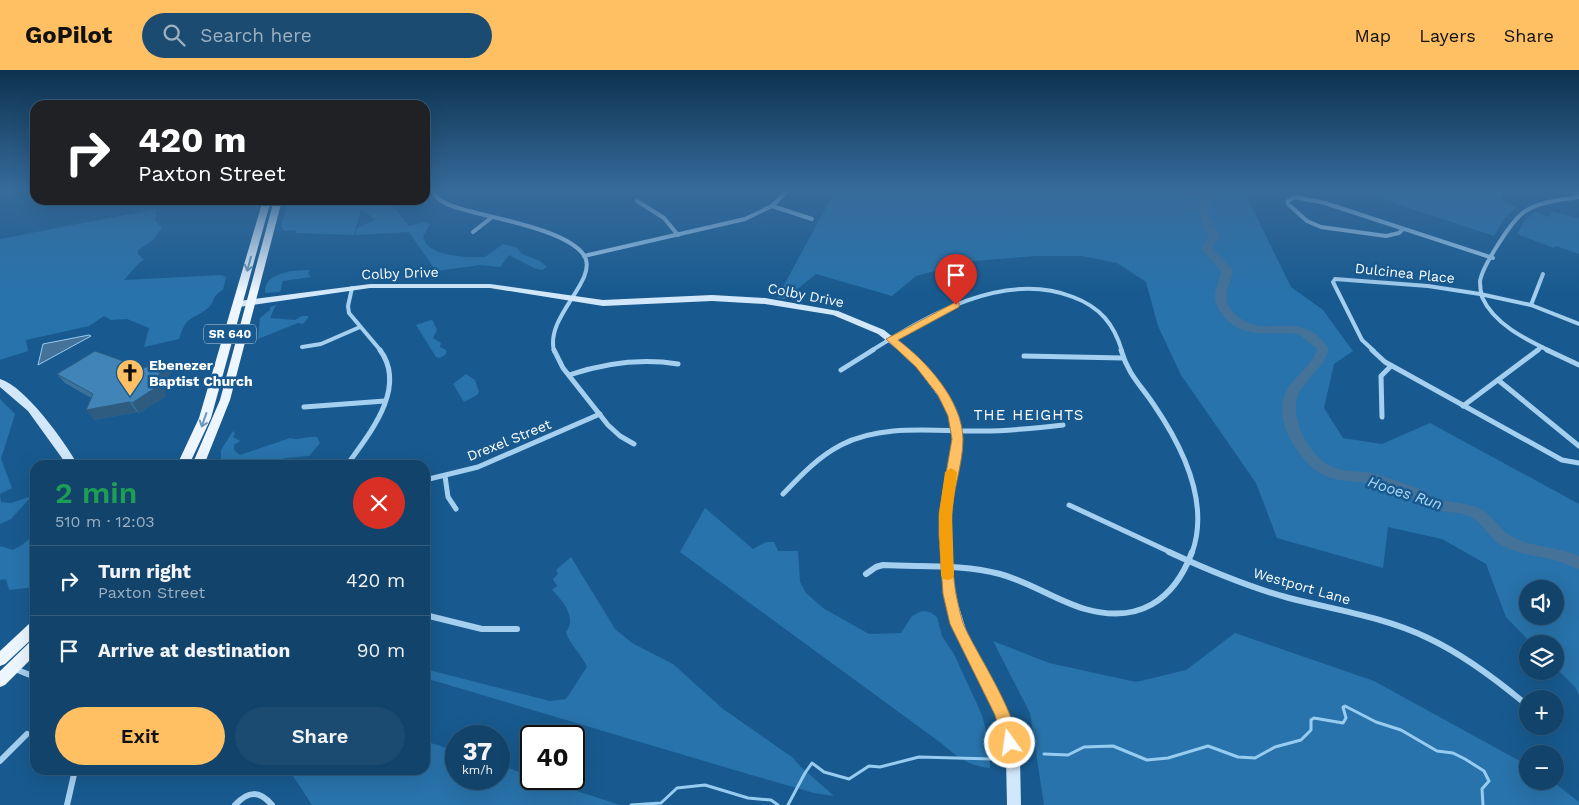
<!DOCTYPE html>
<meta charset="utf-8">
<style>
body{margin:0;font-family:"Work Sans",sans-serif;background:#1b4b71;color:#f1f3f6;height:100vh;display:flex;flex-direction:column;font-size:19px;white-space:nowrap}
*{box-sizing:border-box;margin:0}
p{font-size:16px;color:#9cb0c1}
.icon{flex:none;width:28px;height:28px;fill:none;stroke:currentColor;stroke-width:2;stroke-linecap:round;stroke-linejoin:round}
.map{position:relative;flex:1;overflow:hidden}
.side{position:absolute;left:30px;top:390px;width:400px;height:315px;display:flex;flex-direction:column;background:#12446b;border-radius:15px;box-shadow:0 5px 20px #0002,0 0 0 1px #315c7e}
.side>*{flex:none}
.banner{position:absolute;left:30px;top:30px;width:400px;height:105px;border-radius:15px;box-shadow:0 5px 20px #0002,0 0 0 1px #315c7e;background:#202124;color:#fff;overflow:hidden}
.fabs{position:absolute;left:1519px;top:510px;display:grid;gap:10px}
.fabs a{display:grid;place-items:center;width:45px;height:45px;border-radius:50%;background:#12446b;box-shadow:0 5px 20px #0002,0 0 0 1px #315c7e;font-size:25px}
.speed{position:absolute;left:445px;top:655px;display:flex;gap:10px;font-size:25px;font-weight:700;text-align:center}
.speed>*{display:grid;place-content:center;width:65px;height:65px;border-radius:50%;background:#12446b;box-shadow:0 5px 20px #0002,0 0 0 1px #315c7e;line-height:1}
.speed small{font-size:12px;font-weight:400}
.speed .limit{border:2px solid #111;border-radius:8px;background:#fff;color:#111}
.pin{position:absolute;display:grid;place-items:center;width:42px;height:42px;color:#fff;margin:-51px -21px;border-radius:50% 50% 50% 0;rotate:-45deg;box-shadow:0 0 5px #0007}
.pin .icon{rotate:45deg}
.me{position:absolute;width:55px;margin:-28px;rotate:346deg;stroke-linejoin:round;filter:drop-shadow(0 0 4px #0008)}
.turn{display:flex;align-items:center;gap:18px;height:105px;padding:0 25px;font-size:22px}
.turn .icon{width:65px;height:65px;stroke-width:2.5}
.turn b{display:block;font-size:35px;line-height:42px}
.round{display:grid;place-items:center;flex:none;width:52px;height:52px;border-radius:26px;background:#1b4b71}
.headline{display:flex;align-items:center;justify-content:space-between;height:85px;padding:0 25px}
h1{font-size:30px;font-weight:600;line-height:38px;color:#1e9e55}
.action{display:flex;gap:10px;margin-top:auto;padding:10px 25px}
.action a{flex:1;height:58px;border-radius:30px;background:#ffbf63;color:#111;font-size:20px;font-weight:600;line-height:58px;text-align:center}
.action a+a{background:#1b4b71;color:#f1f3f6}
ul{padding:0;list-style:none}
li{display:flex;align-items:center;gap:15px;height:70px;padding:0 25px;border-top:1px solid #315c7e}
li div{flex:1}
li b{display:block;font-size:19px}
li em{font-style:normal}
header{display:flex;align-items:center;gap:30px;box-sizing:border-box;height:70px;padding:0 25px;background:#ffbf63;color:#111}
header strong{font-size:24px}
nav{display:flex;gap:28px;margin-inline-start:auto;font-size:18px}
.search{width:350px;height:45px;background:#1b4b71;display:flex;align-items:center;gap:12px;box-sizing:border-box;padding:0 18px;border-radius:28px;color:#9cb0c1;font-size:19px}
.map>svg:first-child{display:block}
</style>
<header>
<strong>GoPilot</strong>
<div class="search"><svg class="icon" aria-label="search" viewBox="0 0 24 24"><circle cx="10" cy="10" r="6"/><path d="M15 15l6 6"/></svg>Search here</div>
<nav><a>Map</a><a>Layers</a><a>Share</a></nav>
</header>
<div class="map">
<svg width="1579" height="735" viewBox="0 0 1579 735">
<rect width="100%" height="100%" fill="#185a8f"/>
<!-- green -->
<g fill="#2873ab" fill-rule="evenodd">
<path d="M 836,119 L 1243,119 L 1291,217 L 1323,240 L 1353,281 L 1334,294 L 1324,338 L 1343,368 L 1382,374 L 1430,353 L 1579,434 L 1579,625 L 1575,617 L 1555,597 L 1555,574 L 1532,574 L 1506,547 L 1486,494 L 1442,469 L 1388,457 L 1383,498 L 1277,468 L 1256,413 L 1181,305 L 1158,256 L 1146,212 L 1117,193 L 1082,186 L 1036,186 L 973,191 L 916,206 L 892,226 L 816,204 L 785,229 L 777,228 ZM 1528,519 L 1555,519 L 1555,546 L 1528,546 Z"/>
<path d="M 1352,119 L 1503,119 L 1501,129 L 1516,137 L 1503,150 L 1494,166 Z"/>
<path d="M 289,130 L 388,130 L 409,156 L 425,152 L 430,154 L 423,167 C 428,187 468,188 485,187 L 503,174 L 517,178 L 522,184 L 540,191 L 547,197 L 542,200 L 534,198 L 509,185 L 500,197 L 480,195 L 436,201 L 409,162 L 355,165 L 357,158 L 376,150 L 361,139 L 354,165 L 295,163 L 297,160 L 284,161 L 281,156 Z"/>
<path d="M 156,139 L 155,150 L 162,158 L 152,171 L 138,180 L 138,184 L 144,190 L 139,193 L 124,210 L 221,205 L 226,207 L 223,220 C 211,226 216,231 208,238 C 189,253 188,243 179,269 L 144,277 L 149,258 L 127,249 L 111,250 L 104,246 L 89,256 L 26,270 L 28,281 L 0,290 L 0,169 Z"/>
<path d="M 1535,142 L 1549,147 L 1552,142 L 1579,148 L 1579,184 L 1556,176 L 1554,178 L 1517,164 L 1525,150 Z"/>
<path d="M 310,200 L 308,203 L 311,207 L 283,211 L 280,222 L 265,223 C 263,202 295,200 310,200 Z"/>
<path d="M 276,235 L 270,248 L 295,250 L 302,246 L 308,246 L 308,248 L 303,254 L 298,253 L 258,269 L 260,248 L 270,240 L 270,237 Z"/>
<path d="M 431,250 L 433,251 L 437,260 L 433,268 L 441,273 L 440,277 L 446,280 L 446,284 L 440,288 L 436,287 L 416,255 Z"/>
<path d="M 466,304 L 475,310 L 479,322 L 477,325 L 464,332 L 453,314 Z"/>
<path d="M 0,329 L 15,344 L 1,389 L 12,418 L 0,424 L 1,432 L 11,433 L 32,426 L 11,449 L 0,454 Z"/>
<path d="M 233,361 L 235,363 L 233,367 L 240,371 L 234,375 L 234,380 L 240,385 L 290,368 C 299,371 308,366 317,367 L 320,373 L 309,386 L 285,388 L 261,395 L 217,395 L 221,389 L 221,380 Z"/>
<path d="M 705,438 L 753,479 L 766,472 L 774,472 L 778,481 L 798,481 L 800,512 L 806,523 L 823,538 L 869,564 L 901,563 L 912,546 L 922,541 L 930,542 L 937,547 L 942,566 L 954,584 L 982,645 L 990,676 L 990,698 C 970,697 956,686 941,673 L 680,482 Z"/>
<path d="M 35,464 L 35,517 L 9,520 L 6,509 L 0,510 L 0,476 L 13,480 L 22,475 Z"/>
<path d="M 571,487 L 615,559 L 632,573 L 673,594 L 723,639 L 792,687 L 800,696 L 834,726 L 814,723 L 748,704 L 425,608 L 425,599 L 550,631 L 566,629 L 587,597 C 582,585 568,572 566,562 C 577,549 563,530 552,520 L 557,516 L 553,509 L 558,504 L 556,500 Z"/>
<path d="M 1235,563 L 1374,611 L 1527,695 L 1528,711 L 1552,711 L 1579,732 L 1579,735 L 1044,735 L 1030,643 L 993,571 L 1049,593 L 1136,612 L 1186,600 Z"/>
<path d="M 425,671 L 456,681 L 456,709 L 499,709 L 499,695 L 531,706 L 531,709 L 540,709 L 620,735 L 312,735 L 289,700 L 425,700 Z"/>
</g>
<!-- water -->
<path fill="#447298" stroke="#97ccf1" d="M 89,265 L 91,266 L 38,295 L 43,274 Z"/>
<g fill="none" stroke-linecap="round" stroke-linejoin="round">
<!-- stream -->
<g stroke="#97ccf1" stroke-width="3">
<path d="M 1044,684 L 1068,685 L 1084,677 L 1113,676 L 1147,690 L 1168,688 L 1208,676 L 1238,687 L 1255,688 L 1275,677 L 1301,670 L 1311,660 L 1311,650 L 1314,648 L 1343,653 L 1346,648 L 1343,637 L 1345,636 L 1376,652 L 1401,660 L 1437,681 L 1453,683 L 1465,689 L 1484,701 L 1489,711 L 1482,719 L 1483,735"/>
<path d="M 631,735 L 661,733 L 677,718 L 705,715 L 748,728 L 771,730 L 778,735"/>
<path d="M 788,735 L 805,703 L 812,693 L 824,702 L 849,709 L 869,696 L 880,697 L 919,687 L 992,689"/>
</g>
<!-- river -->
<path fill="#447298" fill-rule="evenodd" d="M 1187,119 L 1201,119 L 1216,126 L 1208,140 L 1219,166 L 1218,171 L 1212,178 L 1233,200 C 1232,210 1225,220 1227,230 C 1228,238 1234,244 1240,248 C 1261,264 1284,250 1307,259 C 1315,262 1324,271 1329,279 C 1322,304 1295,312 1296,340 C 1297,361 1310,382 1327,394 C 1340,403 1356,400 1371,403 C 1388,407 1406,414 1422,420 C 1427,423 1432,427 1438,429 C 1450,433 1463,432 1476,437 C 1492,442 1498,460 1513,467 C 1533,478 1558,476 1579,486 L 1579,499 C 1570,497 1563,492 1554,490 C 1537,486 1519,484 1503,476 C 1489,469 1483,452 1469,446 C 1457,441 1444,443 1432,439 C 1424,436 1418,431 1411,428 C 1399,423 1385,417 1372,414 C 1353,410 1333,413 1317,401 C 1299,388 1283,363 1282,340 C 1282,309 1309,304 1317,279 L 1298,264 C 1271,260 1246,271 1225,248 C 1220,242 1215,235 1215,227 C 1215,218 1220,210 1221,201 L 1201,179 L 1209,166 L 1198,140 L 1205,127 Z"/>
<!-- street-far2 -->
<g stroke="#a5cfef" stroke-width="4">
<path d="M 431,119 C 433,122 435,126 438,128 C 446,136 462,139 473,142 C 499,149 572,162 585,187 C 597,211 545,247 554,281"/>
<path d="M 1570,119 L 1579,125"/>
<path d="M 637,131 L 664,148 L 678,165"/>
<path d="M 772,136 L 812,149"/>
<path d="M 1403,159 L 1399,163 L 1386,166 L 1321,157 L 1307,151 L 1288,134 L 1288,131 L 1295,127 L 1325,133 L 1493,188"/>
<path d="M 473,162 L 491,148"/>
<path d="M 584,186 L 745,149 L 772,136 L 789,119"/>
<path d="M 352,218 L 348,236 L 349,243 L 381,281"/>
<path d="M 1531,235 L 1543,204"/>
<path d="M 302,277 L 321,274 L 360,257"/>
<path d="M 871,281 C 929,245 1003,200 1073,227 C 1100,237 1114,254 1122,281"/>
<path d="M 1374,281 L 1362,270 L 1333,212 L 1335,209 L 1428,216 L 1480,224 L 1531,235 L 1579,254"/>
<path d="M 1536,281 L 1542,277"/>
<path d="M 1550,281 C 1525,269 1494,254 1482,227 C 1481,223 1480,216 1480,212 C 1481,198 1512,150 1524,142 C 1540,131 1561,130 1579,127"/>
</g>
<!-- street-far1 -->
<g stroke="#a5cfef" stroke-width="5">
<path d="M 554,280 L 563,298 L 608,355 L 620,366 L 634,374"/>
<path d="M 1121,280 C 1129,306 1140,314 1154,335 C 1182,376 1210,433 1192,483"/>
<path d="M 1372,280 L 1385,292 L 1562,390 L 1579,393"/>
<path d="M 1547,280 L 1579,295"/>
<path d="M 1024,286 L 1123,288"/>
<path d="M 841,300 L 873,280"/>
<path d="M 569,305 C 605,293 640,288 678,294"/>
<path d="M 1498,310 L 1579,376"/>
<path d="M 1463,336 L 1538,280"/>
<path d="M 304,337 L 385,331"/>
<path d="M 1382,347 L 1381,306 L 1391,296"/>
<path d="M 347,395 C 369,364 408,318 380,280"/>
<path d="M 445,406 L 448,427 L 456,439"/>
<path d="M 425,410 L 478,397 L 600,344"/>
<path d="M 783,424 C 801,405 818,387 841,375 C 884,353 937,362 983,361 C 1010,361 1037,358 1063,355"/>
<path d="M 1069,435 L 1172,483"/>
</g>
<!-- street -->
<g stroke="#a5cfef" stroke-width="6">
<path d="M 1169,482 C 1208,500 1248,517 1289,528 C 1336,540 1384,547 1428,568 C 1462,584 1493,607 1522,631"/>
<path d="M 866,504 L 876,497 L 883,495 C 922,497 963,494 1000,504 C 1030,512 1055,530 1085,539 C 1138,554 1174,531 1192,482"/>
<path d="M 425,545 L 482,559 L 517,559"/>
<path d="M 15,599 L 35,607"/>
<path d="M 0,691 L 27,664"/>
<path d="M 67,735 L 75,700"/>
<path d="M 235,735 C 248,721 259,720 272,735"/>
</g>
<!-- secondary -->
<g fill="#d2e8fa" fill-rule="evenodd">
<path d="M 370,214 L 490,214 L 603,230 L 712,225 L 765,228 L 838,241 L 884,260 L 918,287 L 945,322 L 959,346 L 962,369 L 950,444 L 955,524 L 967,563 L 1009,643 L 1020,688 L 1021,735 L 1007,735 L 1006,688 L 996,644 L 955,564 L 943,524 L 940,444 L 952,369 L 949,346 L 938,326 L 912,291 L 878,264 L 833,245 L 765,234 L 712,231 L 603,236 L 490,218 L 370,218 L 239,237 L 235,234 L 239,231 Z"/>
<path d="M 0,309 C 26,317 64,371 78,395 L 67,395 L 28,341 L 0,317 Z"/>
</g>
<!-- primary -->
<g fill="#edf6ff" fill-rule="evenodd">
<path d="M 263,130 L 271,130 L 211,348 L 189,395 L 177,395 L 199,348 Z"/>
<path d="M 274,130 L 282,130 L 230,330 L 204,395 L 192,395 L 220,330 Z"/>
<path d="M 35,551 L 35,566 L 5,594 L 0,596 L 0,581 L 30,553 Z"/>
<path d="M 35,570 L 35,585 L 5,615 L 0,617 L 0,601 L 30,572 Z"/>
</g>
</g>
<!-- wall -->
<path fill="#38729d" d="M 170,302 L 164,323 L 166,326 L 139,343 L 137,342 L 94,350 L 91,328 L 65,313 L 57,304 Z"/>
<!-- shaded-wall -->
<g fill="#2e5c80">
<path d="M 163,292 L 170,302 L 164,323 L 166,326 L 139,343 L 132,333 L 156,314 Z"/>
<path d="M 129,332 L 137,342 L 94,350 L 86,340 Z"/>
</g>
<!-- building -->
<path fill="#4184b7" stroke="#2e5c80" d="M 95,281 L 143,298 L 163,292 L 156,314 L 158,316 L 132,333 L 129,332 L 86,340 L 93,324 L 57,304 Z"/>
<!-- one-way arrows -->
<defs><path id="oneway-shaft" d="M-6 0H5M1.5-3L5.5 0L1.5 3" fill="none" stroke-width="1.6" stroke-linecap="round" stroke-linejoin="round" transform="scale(1.25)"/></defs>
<g stroke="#6d98bc">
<use href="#oneway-shaft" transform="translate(249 194) rotate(105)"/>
<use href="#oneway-shaft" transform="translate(204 350) rotate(109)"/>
</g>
<!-- sky -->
<linearGradient id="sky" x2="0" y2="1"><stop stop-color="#0d324f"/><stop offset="0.54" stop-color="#376b9b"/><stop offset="1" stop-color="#376b9b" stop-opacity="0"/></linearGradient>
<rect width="1579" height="222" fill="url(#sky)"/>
<!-- route -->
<path fill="#ffbf63" stroke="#a67c40" d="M 956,232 L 959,233 L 959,237 L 898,270 C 927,292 962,330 963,369 C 963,394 953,419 952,444 C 950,470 952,499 956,524 C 958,533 960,544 963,553 C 973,579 1025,654 1015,678 L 1010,680 L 1004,678 L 995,645 L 950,554 L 943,524 L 939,466 L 939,444 L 952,369 L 948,346 L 938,325 L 916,297 L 886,269 Z"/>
<!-- slow -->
<path fill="#f59e0b" d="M 951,398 L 957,402 L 952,444 L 954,505 L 952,509 L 948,510 L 943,509 L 941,505 L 939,444 L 945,402 Z"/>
<!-- icons -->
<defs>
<symbol id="church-pin" viewBox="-11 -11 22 30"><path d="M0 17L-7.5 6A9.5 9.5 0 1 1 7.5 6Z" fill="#ffbf63" stroke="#185a8f"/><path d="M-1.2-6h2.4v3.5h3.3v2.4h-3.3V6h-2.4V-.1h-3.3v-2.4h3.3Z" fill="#111"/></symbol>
</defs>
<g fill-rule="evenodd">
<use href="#church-pin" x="114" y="287" width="32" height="43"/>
</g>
<g text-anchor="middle" stroke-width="5" stroke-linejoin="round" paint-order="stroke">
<!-- shield labels -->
<rect fill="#185a8f" stroke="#bacedd" stroke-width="1" x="204" y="254.5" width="52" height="19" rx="4"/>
<g font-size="12" font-weight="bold" fill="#fff">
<text x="230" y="268">SR 640</text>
</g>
<!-- street labels -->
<g font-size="14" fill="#fff" stroke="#185a8f">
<text transform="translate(400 203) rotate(-2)" y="5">Colby Drive</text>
<text transform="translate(1405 203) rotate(6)" y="5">Dulcinea Place</text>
<text transform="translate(806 225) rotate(11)" y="5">Colby Drive</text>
<text transform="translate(509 370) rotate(-22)" y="5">Drexel Street</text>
<text transform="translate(1302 516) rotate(16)" y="5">Westport Lane</text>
</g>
<!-- poi labels -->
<g font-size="14" font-weight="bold" fill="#fff" stroke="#185a8f" text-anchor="start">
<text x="149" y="300">Ebenezer<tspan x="149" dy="16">Baptist Church</tspan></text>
</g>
<!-- neighbourhood labels -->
<g font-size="15" letter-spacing="1" fill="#fff" stroke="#185a8f">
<text x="1029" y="350">THE HEIGHTS</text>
</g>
<!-- water labels -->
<g font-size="15" font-style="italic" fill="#b1d9f6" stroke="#185a8f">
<text transform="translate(1405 423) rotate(18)" y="5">Hooes Run</text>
</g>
</g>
</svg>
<div class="fabs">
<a><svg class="icon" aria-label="sound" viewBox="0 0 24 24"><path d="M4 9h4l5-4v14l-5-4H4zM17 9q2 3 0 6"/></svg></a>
<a><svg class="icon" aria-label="layers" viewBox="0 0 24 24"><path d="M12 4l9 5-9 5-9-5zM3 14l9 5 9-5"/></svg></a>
<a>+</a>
<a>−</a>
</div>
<div class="speed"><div>37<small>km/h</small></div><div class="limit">40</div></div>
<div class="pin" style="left:956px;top:235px;background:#d93025"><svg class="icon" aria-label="arrive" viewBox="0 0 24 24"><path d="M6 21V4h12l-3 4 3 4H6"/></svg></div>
<svg class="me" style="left:1010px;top:673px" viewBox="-20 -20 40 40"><circle r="17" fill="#ffbf63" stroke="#fff" stroke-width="3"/><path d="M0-11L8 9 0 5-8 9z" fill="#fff"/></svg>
<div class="banner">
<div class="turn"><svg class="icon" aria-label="right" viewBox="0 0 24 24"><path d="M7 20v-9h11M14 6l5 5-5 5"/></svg><div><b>420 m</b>Paxton Street</div></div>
</div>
<section class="side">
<div class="headline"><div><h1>2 min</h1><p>510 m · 12:03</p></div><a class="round" style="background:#d93025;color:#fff"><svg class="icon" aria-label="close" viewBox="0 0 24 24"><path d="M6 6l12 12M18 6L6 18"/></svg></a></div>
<ul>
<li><svg class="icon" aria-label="right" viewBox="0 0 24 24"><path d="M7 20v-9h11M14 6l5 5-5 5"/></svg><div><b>Turn right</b><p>Paxton Street</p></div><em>420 m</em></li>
<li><svg class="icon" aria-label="arrive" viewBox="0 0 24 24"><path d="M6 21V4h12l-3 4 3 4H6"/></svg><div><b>Arrive at destination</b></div><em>90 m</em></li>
</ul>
<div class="action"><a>Exit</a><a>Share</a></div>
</section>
</div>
